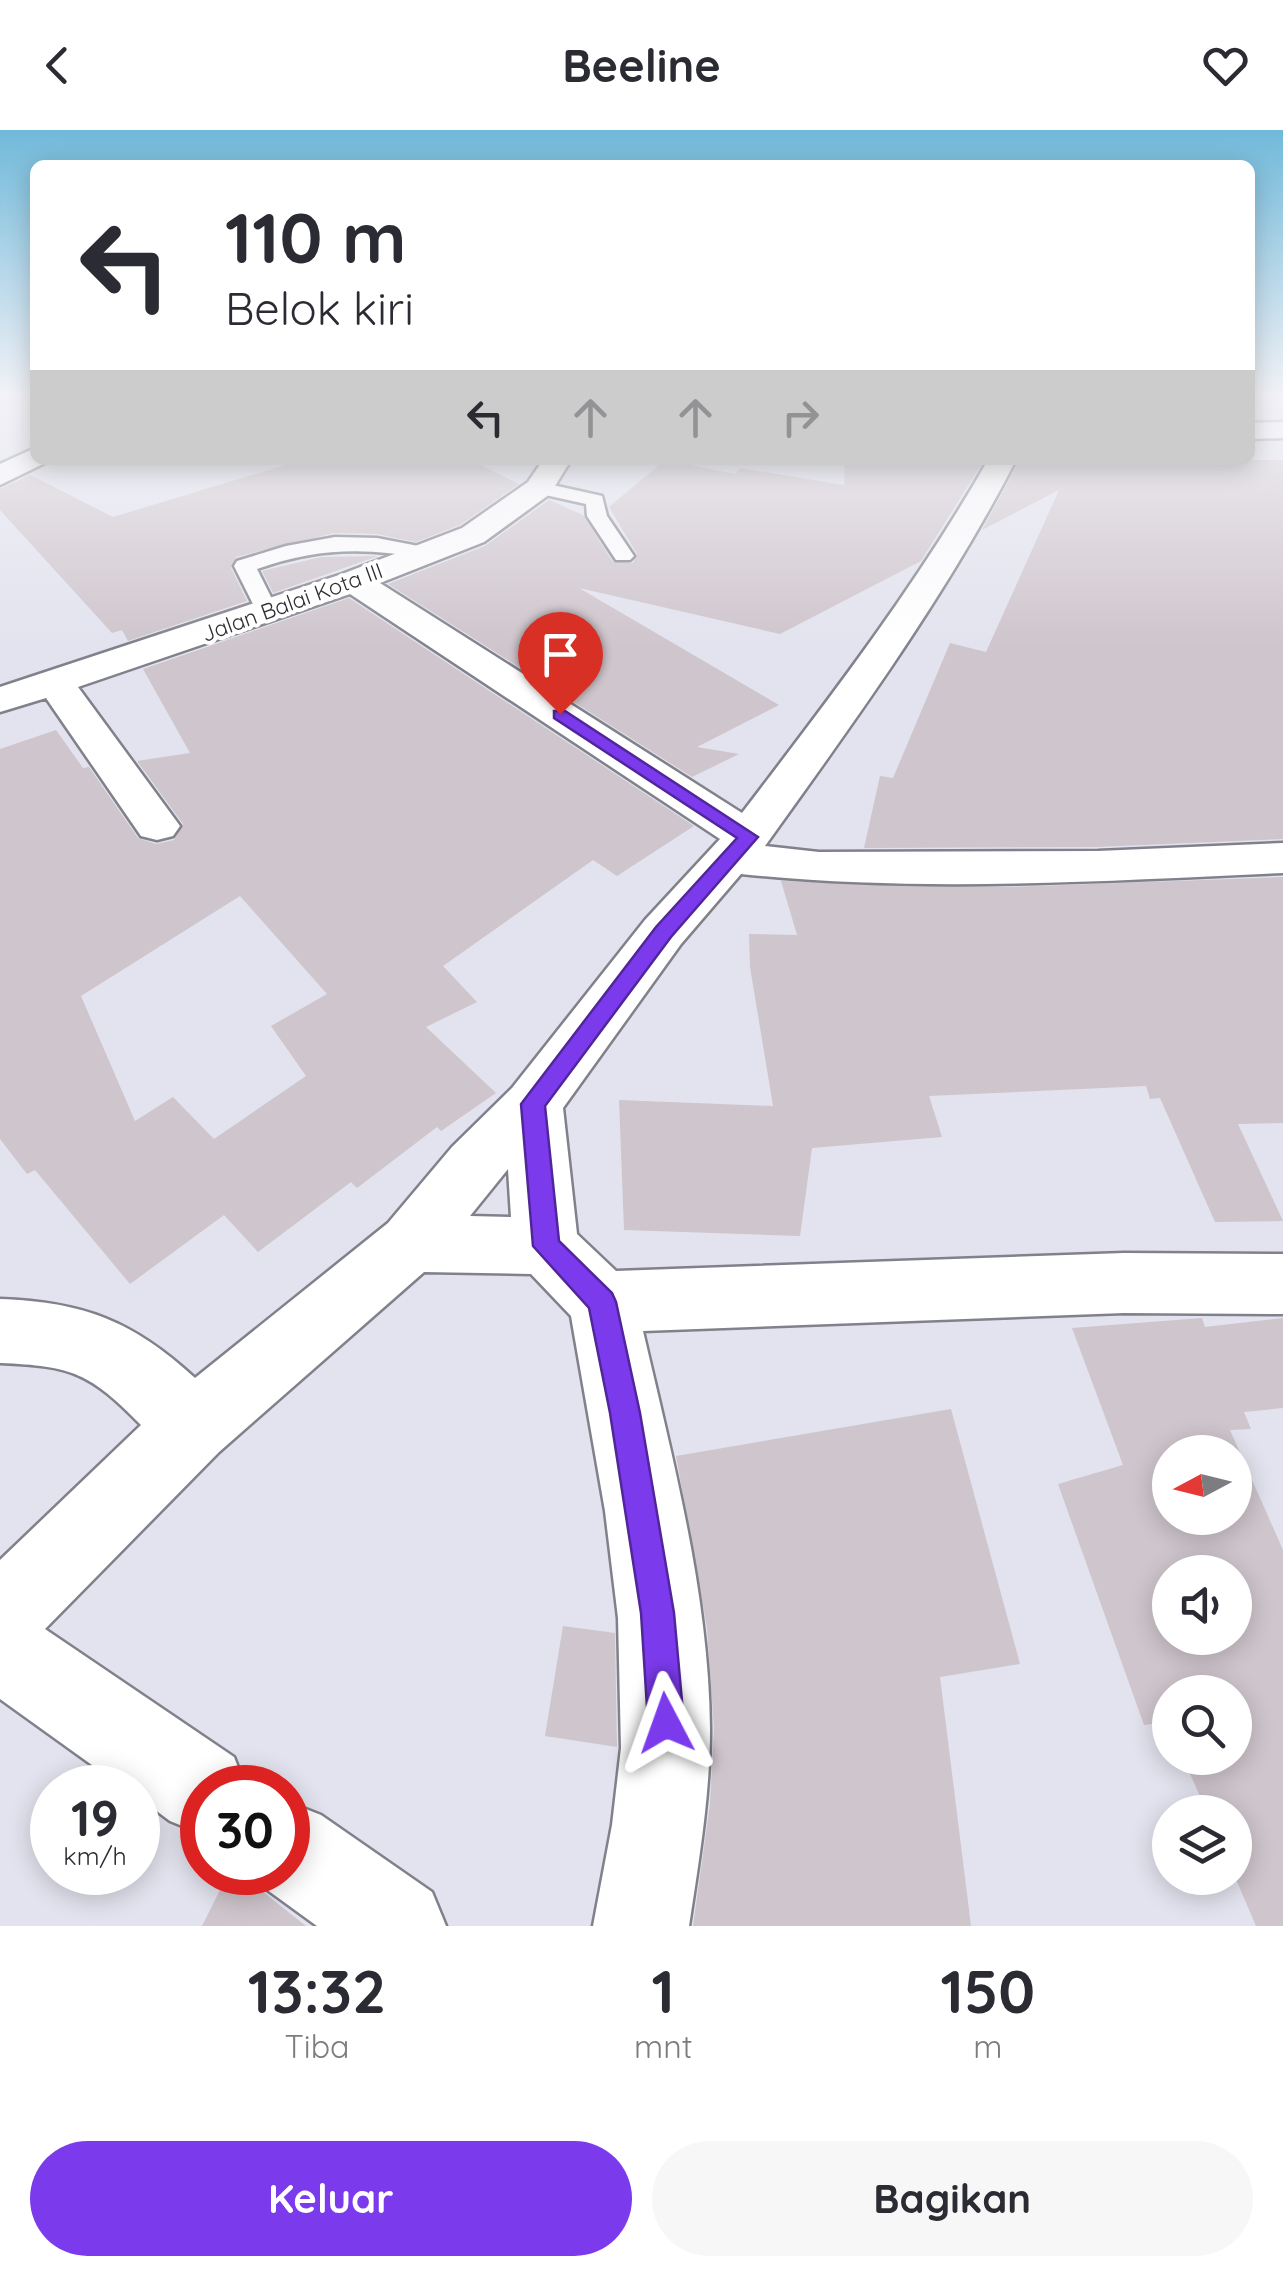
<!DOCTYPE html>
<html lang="id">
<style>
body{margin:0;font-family:Quicksand,sans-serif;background:#f7f7f7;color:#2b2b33;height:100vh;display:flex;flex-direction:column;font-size:38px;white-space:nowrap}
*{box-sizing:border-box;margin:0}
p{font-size:32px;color:#7c7c81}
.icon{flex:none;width:55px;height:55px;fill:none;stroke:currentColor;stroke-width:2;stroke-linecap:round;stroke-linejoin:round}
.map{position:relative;height:1796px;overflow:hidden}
.details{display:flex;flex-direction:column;background:#fff;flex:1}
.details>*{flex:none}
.hud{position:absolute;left:30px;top:30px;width:1225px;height:305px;border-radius:15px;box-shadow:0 5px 25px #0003;background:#fff;color:#2b2b33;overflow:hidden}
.needle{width:65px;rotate:263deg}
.buttons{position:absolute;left:1152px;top:1305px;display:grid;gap:20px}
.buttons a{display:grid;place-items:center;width:100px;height:100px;border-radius:50%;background:#fff;box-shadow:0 5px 25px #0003;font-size:50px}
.speed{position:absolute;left:30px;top:1635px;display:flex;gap:20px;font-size:50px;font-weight:700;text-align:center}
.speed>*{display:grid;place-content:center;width:130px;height:130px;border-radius:50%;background:#fff;box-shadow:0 5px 25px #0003;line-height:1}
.speed small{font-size:25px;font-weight:400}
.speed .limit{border:15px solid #d22;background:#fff;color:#111}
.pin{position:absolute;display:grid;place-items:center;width:85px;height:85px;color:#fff;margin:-102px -42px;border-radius:50% 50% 50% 0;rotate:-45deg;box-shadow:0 0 10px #0007}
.pin .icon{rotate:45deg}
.me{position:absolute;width:110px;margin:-55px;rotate:356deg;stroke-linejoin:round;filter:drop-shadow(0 0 8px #0008)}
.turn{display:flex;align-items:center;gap:35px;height:210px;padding:0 30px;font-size:45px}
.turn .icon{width:130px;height:130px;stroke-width:2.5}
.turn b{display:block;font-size:70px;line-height:85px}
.lanes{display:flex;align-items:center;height:95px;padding:0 30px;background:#0003;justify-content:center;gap:50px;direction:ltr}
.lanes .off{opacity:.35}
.eta{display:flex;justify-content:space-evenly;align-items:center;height:170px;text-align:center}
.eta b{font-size:60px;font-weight:700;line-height:70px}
.button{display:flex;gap:20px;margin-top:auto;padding:20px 30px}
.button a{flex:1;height:115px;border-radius:60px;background:#7c3aed;color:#fff;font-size:40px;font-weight:700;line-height:115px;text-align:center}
.button a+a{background:#f7f7f7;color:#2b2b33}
header{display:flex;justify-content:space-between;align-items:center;height:130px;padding:0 30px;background:#fff;font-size:45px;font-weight:700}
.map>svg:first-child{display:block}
</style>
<header><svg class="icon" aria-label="back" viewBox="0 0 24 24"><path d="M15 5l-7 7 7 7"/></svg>Beeline<svg class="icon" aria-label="heart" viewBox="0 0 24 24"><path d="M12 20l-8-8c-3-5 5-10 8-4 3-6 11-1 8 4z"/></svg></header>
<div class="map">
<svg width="1283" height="1796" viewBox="0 0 1283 1796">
<rect width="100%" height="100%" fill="#e2e3ee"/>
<!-- building -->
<g fill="#cfc5cc" fill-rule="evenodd">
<path d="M 302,330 L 471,330 L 519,354 L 460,395 L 416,412 L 377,404 L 334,403 L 236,427 L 231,438 L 247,471 L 128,511 L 122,500 L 112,503 L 0,380 L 0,359 L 30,345 L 113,387 Z"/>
<path d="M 665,330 L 735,344 L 740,338 L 844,355 L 845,330 L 984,330 L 921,431 L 780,504 L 579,458 L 779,575 L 697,617 L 739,624 L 692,647 L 388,454 L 485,416 L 549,370 L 583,385 L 613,432 L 633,433 L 637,424 L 609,377 Z"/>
<path d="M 1020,330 L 1283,330 L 1283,709 L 1098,717 L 864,718 L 880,646 L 893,648 L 950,513 L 986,522 L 1059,360 L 982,400 Z"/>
<path d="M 378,426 L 273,463 L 262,441 L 321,427 Z"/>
<path d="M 349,468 L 694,696 L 617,746 L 593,730 L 443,836 L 477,872 L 426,897 L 496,963 L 441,1001 L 437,997 L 357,1058 L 351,1052 L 258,1122 L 224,1085 L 130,1154 L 35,1040 L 27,1044 L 0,1009 L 0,619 L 56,600 L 83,638 L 89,637 L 138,708 L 156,714 L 174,710 L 183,694 L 137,631 L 190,623 L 143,539 ZM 240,766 L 327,864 L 271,896 L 306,946 L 214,1009 L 173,967 L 135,991 L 81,866 Z"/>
<path d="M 1283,747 L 1283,993 L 1238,994 L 1283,1091 L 1215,1092 L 1160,968 L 1150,969 L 1146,956 L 929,966 L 942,1007 L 812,1018 L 800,1106 L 624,1100 L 619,970 L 773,976 L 750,837 L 749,804 L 797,805 L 781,751 L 1012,757 Z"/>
<path d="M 1202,1188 L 1205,1197 L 1283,1188 L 1283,1278 L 1244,1282 L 1251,1299 L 1230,1300 L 1283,1420 L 1283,1796 L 1256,1796 L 1235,1747 L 1235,1682 L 1207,1682 L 1183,1628 L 1235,1628 L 1235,1562 L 1170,1562 L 1170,1597 L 1168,1592 L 1144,1595 L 1058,1354 L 1123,1335 L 1072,1198 ZM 1170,1322 L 1235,1322 L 1235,1388 L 1170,1388 ZM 1170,1442 L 1235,1442 L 1235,1508 L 1170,1508 Z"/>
<path d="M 951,1279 L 1020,1534 L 940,1547 L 971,1796 L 693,1796 L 710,1674 L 714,1599 L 707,1498 L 676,1326 Z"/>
<path d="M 563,1496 L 615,1503 L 617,1617 L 545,1606 Z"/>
<path d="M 229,1742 L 249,1742 L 253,1754 L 306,1796 L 202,1796 Z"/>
</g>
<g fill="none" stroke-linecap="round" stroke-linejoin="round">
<defs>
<g id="service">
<path d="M 539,352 L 602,366 L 607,386 L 634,426 L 630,430 L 616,430 L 587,386 L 586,374 L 532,362 L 529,358 Z"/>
<path d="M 335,407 L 377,408 L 434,419 L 438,423 L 427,429 C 366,417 316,418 257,439 L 278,481 L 275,486 L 259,486 L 234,436 L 237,431 L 286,416 Z"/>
</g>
<g id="minor">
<path d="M 1283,292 L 1283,308 L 1250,309 L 1250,293 Z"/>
<path d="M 35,318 L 35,330 L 47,330 L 45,333 L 0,355 L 0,334 Z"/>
<path d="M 543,330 L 571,330 L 550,364 L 484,412 L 380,453 L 742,683 C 829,569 917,455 988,330 L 1016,330 C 946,466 854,592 765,716 L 819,722 L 1098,721 L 1283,713 L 1283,743 C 1103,751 920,763 741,744 L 681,814 L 563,978 L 577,1104 L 616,1141 L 1124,1123 L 1283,1124 L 1283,1184 L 1124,1183 L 643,1201 C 673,1331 709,1465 710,1599 C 710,1665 699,1731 689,1796 L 593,1796 L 612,1695 L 621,1618 L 618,1488 L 605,1381 L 571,1186 L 531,1144 L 424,1142 L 219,1322 L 45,1499 L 234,1627 L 246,1658 L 202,1658 L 202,1704 L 170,1691 L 138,1667 L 138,1658 L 124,1658 L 0,1569 L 0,1430 L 141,1295 C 90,1243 73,1236 0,1233 L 0,1169 C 84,1172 133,1191 195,1248 L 388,1093 L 452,1017 L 512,958 L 645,790 L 720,709 L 350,464 L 78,557 L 180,696 L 173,706 L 157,710 L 141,706 L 46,568 L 0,582 L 0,557 L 342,444 L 462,398 L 528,352 ZM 508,1039 L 511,1087 L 470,1086 Z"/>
<path d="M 288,1672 L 321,1685 L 432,1762 L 446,1796 L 317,1796 L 255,1751 L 252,1742 L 288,1742 Z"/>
</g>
</defs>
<!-- service casing -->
<use href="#service" stroke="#81818b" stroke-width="5"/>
<!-- minor casing -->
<use href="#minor" stroke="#81818b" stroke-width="5"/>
<!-- service -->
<use href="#service" fill="#fff" fill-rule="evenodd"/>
<!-- minor -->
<use href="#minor" fill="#fff" fill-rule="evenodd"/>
</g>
<!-- sky -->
<linearGradient id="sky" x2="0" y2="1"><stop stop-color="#70b9da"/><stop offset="0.51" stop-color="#f2f2f7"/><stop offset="1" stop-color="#f2f2f7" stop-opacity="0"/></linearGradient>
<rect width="1283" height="517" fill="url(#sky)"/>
<!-- route -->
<path fill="#7c3aed" stroke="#51269a" stroke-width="2.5" d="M 554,581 L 565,581 L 758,707 L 671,807 L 545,976 L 559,1111 L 612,1163 L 616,1172 L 640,1283 L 674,1483 L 684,1593 L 678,1606 L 666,1611 L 653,1606 L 648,1593 L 641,1483 L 610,1283 L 589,1178 L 533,1116 L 521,974 L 656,797 L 737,708 L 554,588 Z"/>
<g text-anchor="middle" stroke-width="8" stroke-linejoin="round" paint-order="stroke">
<!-- far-street labels -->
<g font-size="22" fill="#2f2f33" stroke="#fff">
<text transform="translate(292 472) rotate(-20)" y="8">Jalan Balai Kota III</text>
</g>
</g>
</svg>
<div class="buttons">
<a><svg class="needle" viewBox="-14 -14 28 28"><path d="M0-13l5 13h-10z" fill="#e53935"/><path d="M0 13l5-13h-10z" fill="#7c7c81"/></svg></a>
<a><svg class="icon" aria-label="sound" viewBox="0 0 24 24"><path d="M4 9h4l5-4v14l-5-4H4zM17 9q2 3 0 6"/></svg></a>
<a><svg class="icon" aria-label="search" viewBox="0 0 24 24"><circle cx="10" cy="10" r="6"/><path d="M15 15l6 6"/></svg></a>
<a><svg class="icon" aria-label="layers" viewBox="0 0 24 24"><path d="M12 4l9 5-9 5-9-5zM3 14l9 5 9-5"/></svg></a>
</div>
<div class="speed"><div>19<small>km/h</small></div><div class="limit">30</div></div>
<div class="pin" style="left:560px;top:584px;background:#d93025"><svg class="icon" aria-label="arrive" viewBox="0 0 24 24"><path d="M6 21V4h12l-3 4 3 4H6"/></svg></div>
<svg class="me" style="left:666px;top:1593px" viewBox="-20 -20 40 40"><path d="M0-17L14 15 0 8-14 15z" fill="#7c3aed" stroke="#fff" stroke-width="4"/></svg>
<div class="hud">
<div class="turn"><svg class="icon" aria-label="left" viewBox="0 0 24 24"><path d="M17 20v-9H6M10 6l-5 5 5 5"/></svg><div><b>110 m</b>Belok kiri</div></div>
<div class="lanes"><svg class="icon" aria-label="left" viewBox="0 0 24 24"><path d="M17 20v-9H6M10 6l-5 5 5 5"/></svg><svg class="icon off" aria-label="ahead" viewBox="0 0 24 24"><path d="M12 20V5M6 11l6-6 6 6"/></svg><svg class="icon off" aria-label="ahead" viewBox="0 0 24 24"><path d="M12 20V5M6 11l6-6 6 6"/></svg><svg class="icon off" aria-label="right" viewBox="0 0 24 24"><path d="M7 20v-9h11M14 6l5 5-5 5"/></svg></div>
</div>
</div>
<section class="details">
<div class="eta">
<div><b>13:32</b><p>Tiba</p></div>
<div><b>1</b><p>mnt</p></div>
<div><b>150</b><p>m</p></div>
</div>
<div class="button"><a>Keluar</a><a>Bagikan</a></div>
</section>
